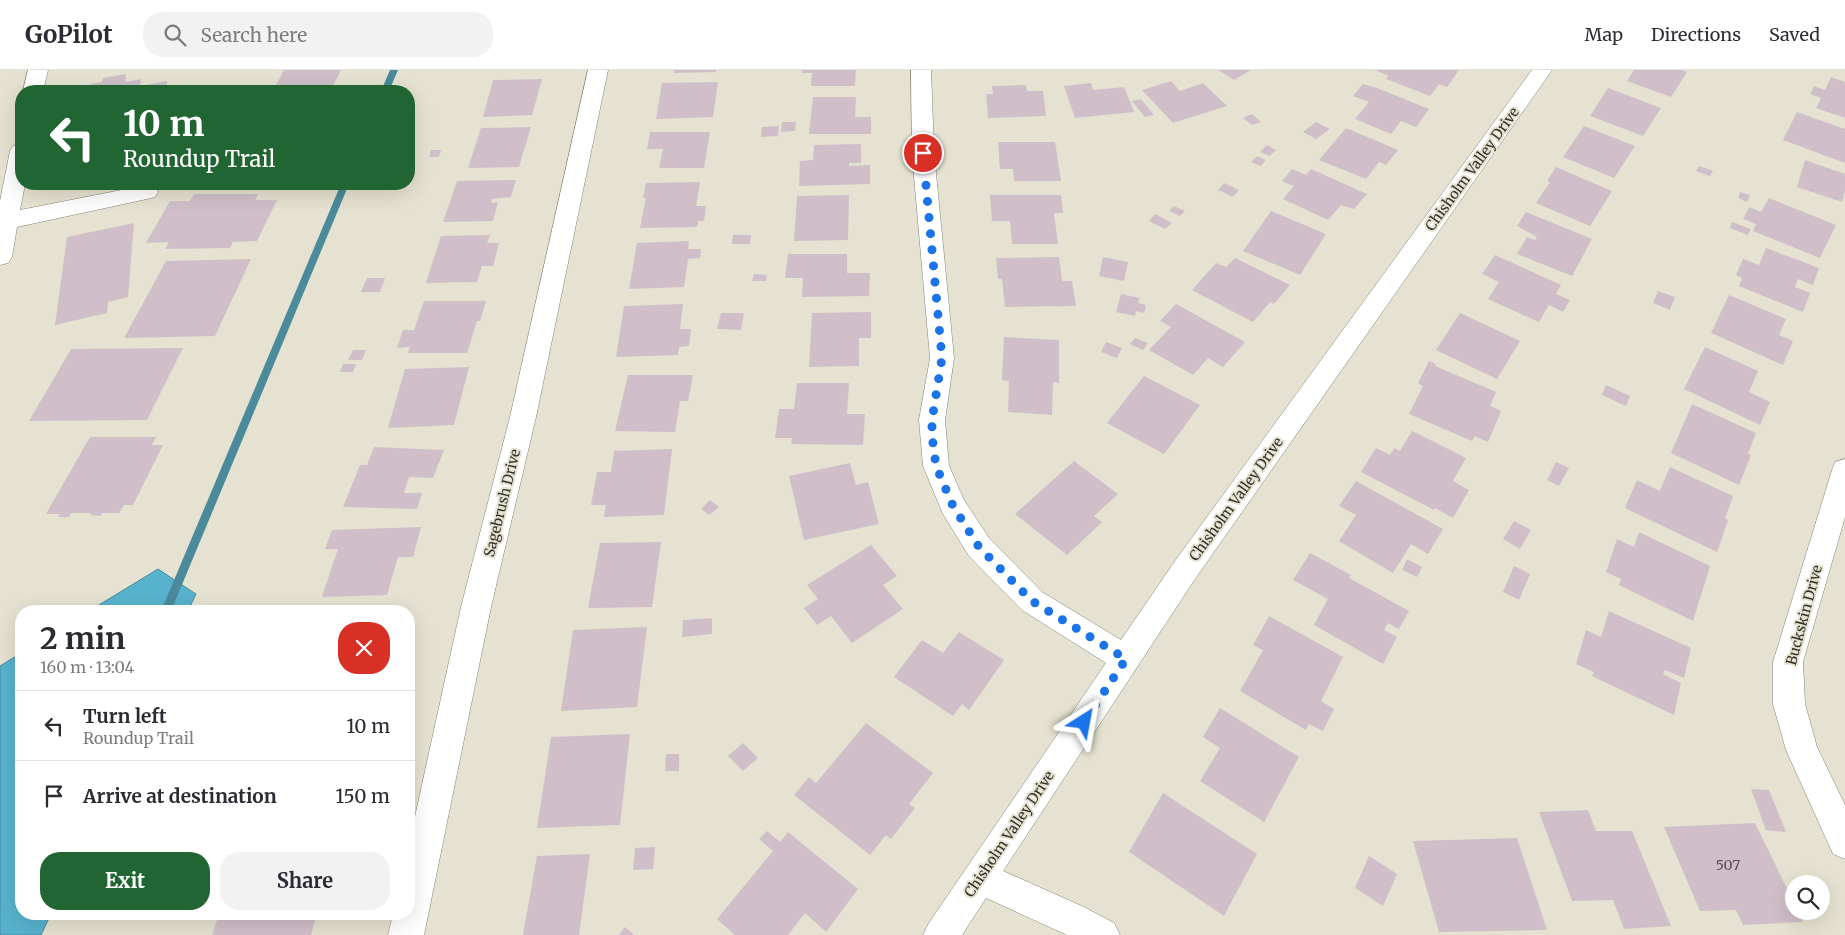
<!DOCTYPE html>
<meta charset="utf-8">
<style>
body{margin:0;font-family:Merriweather,serif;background:#f2f2f3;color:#2b2b33;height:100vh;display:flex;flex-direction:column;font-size:19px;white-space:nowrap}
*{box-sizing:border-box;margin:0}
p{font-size:16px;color:#7c7c81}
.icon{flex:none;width:28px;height:28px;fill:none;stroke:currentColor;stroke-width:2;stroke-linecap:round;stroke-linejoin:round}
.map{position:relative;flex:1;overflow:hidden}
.side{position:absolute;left:15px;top:535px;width:400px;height:315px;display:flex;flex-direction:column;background:#fff;border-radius:20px;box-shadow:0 5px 20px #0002}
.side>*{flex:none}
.banner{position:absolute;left:15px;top:15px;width:400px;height:105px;border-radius:20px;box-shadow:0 5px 20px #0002;background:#216632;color:#fff;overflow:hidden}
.tools{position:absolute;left:1785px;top:805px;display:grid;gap:10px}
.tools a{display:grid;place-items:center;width:45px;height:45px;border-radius:50%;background:#fff;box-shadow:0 5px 20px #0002;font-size:25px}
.pin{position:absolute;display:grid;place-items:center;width:42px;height:42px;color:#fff;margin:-21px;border:2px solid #fff;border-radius:50%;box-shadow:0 1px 5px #0007}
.me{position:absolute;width:55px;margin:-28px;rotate:34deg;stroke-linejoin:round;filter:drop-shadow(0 0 4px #0008)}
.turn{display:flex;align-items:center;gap:18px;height:105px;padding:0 25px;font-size:22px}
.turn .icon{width:65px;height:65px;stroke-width:2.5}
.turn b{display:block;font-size:35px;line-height:42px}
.round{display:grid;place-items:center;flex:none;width:52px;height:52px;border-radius:20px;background:#f2f2f3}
.summary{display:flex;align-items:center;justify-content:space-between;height:85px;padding:0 25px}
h1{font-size:30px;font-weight:700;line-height:38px}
.button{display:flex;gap:10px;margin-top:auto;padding:10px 25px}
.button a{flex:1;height:58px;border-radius:20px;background:#216632;color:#fff;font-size:20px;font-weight:700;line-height:58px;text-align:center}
.button a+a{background:#f2f2f3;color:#2b2b33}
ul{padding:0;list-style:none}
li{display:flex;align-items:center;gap:15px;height:70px;padding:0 25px;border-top:1px solid #e1e1e2}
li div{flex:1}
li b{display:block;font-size:19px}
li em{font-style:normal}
header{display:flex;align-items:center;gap:30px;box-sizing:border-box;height:70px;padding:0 25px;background:#fff;border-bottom:1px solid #e1e1e2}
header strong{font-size:24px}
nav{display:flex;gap:28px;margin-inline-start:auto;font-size:18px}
.search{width:350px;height:45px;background:#f2f2f3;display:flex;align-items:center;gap:12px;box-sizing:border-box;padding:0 18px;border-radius:20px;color:#7c7c81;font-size:19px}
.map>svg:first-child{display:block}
</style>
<header>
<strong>GoPilot</strong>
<div class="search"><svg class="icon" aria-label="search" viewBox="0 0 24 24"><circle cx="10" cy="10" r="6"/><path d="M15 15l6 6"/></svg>Search here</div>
<nav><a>Map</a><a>Directions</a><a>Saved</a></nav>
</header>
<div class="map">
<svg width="1845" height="865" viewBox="0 0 1845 865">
<rect width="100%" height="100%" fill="#e5e2d1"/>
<!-- water -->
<g fill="#57b2cd" stroke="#4b8a9b">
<path d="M 158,499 L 196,524 L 188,541 L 89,541 Z"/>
<path d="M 21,583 L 21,844 L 51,844 L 41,865 L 0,865 L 0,596 Z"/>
</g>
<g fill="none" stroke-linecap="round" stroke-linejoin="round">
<!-- stream -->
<g fill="#4b8a9b" fill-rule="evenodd">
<path d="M 390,0 L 398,0 L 389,21 L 381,21 Z"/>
<path d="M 341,114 L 349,114 L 171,541 L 161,541 Z"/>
</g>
</g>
<!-- building -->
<g fill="#d0bfc8">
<path d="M 284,0 L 341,0 L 330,21 L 273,21 Z"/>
<path d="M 674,0 L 716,0 L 716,2 L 674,3 Z"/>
<path d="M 802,0 L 856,0 L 855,16 L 811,16 L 812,3 L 802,3 Z"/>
<path d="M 1218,0 L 1251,0 L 1234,10 Z"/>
<path d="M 1375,0 L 1459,0 L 1447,17 L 1439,14 L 1430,26 L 1386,9 L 1389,6 Z"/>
<path d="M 1634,0 L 1682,0 L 1687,2 L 1671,27 L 1627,11 Z"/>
<path d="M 126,4 L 125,12 L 141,9 L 140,16 L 167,11 L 166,21 L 89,21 L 90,14 L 102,12 L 103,8 Z"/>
<path d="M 1831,7 L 1845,12 L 1845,48 L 1816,38 L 1821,28 L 1810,24 L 1814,16 L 1825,20 Z"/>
<path d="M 542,9 L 532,45 L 483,47 L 493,10 Z"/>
<path d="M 1171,11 L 1180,21 L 1203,13 L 1227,36 L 1173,53 L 1142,20 Z"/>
<path d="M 718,12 L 713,47 L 656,49 L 662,13 Z"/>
<path d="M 1091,13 L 1093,20 L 1124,17 L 1134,42 L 1075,48 L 1064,16 Z"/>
<path d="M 1363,14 L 1377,18 L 1429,39 L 1416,57 L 1401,51 L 1391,64 L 1355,49 L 1369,32 L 1353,26 Z"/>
<path d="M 1026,15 L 1027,21 L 1043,21 L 1046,46 L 988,48 L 986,24 L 993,24 L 992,16 Z"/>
<path d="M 1608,18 L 1661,38 L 1643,66 L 1590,46 Z"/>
<path d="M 813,27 L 856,27 L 855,47 L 871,47 L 871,64 L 809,64 Z"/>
<path d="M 1141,29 L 1154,45 L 1145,47 L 1132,31 Z"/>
<path d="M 1797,42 L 1845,59 L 1845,93 L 1783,70 Z"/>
<path d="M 1252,44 L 1261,52 L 1252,55 L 1243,48 Z"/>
<path d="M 782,52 L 796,52 L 795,61 L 781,62 Z"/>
<path d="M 1316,52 L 1330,59 L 1316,69 L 1303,62 Z"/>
<path d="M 779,56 L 778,66 L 761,67 L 762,57 Z"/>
<path d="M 1584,56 L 1635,76 L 1614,108 L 1563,87 Z"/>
<path d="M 531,57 L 519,97 L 468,98 L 481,58 Z"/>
<path d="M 1346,58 L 1398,80 L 1386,95 L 1379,92 L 1366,109 L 1319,90 Z"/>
<path d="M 650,62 L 710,62 L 704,98 L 659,98 L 663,79 L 647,79 Z"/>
<path d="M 998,72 L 1055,72 L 1061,111 L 1014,111 L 1013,99 L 1000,99 Z"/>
<path d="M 861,74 L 861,93 L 849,93 L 849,96 L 870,95 L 870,114 L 799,116 L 800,91 L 813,90 L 814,75 Z"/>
<path d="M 1267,75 L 1276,80 L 1270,86 L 1260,82 Z"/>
<path d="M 431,80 L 441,80 L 439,87 L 429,87 Z"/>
<path d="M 1257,86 L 1266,90 L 1261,96 L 1251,92 Z"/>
<path d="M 1805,90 L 1845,104 L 1845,121 L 1842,132 L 1797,117 Z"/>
<path d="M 1699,96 L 1713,101 L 1710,106 L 1696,101 Z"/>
<path d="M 1556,97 L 1612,121 L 1590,156 L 1536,133 L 1550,112 L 1547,111 Z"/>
<path d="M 1292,99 L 1306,105 L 1311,99 L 1367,124 L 1354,139 L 1341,135 L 1328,150 L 1283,129 L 1294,116 L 1282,111 Z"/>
<path d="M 516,110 L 511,127 L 492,129 L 491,133 L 498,132 L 493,151 L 443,152 L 457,111 Z"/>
<path d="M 700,112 L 696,136 L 706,136 L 704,151 L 698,151 L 697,157 L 640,158 L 646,128 L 643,128 L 646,113 Z"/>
<path d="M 1224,113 L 1239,120 L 1233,127 L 1218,120 Z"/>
<path d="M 1740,122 L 1750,125 L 1747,132 L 1738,128 Z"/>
<path d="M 194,124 L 258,124 L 255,130 L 277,130 L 257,171 L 233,172 L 230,178 L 165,179 L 169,172 L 146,173 L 170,131 L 190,131 Z"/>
<path d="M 849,125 L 848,170 L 794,171 L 797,126 Z"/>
<path d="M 990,125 L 1061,125 L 1063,143 L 1054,143 L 1058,174 L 1012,174 L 1010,151 L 992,151 Z"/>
<path d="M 1769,128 L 1836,155 L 1820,188 L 1753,161 L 1756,154 L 1743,149 L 1749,137 L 1761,142 Z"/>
<path d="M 1174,136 L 1185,141 L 1180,146 L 1169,141 Z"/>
<path d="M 1271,141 L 1326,164 L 1300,205 L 1243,181 Z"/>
<path d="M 1526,142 L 1592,169 L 1572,206 L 1517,184 L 1527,167 L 1535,170 L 1537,167 L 1517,156 Z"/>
<path d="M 1155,144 L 1172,153 L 1165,159 L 1149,151 Z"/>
<path d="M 1732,152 L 1751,159 L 1748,165 L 1730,158 Z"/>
<path d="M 134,153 L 128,227 L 108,232 L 107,243 L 55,255 L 67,167 Z"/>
<path d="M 490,165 L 487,173 L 499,173 L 493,196 L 482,196 L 477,212 L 426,213 L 441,166 Z"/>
<path d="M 733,165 L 751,165 L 750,174 L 732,174 Z"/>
<path d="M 689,171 L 688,179 L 701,179 L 700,188 L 688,189 L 684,217 L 629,219 L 637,173 Z"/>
<path d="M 1766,178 L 1819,198 L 1813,215 L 1798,209 L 1795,217 L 1810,223 L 1803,242 L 1739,216 L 1742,208 L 1736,205 L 1743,189 L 1759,195 Z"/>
<path d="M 788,184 L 847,184 L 847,203 L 870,203 L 869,226 L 802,227 L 803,208 L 785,208 Z"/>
<path d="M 1495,185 L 1561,215 L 1556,224 L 1570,230 L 1563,242 L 1549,235 L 1539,252 L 1488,229 L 1499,212 L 1482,204 Z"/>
<path d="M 1059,187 L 1062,211 L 1072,211 L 1076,236 L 1005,237 L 1002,209 L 998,209 L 996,188 Z"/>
<path d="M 1103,187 L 1128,192 L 1124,211 L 1099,206 Z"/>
<path d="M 1235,188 L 1290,215 L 1274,234 L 1270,232 L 1253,252 L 1192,220 L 1216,193 L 1226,197 Z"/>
<path d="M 251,189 L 215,266 L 124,268 L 166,191 Z"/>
<path d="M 754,204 L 767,205 L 766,211 L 752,211 Z"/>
<path d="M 367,208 L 385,208 L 380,222 L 361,222 Z"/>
<path d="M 1658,221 L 1675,227 L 1670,240 L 1653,233 Z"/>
<path d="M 1121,224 L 1140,228 L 1138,233 L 1146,235 L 1144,243 L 1136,241 L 1135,246 L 1116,242 Z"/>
<path d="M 1729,225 L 1786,249 L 1779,265 L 1793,271 L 1783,295 L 1711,263 Z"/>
<path d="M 424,231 L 486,231 L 480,251 L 477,251 L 467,283 L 408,283 L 410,277 L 397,278 L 403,260 L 414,260 Z"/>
<path d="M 683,234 L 680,259 L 691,259 L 689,276 L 679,277 L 678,285 L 616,287 L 624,236 Z"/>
<path d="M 1176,234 L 1245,272 L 1223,297 L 1208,288 L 1193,305 L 1149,280 L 1171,257 L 1160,251 Z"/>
<path d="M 871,242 L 871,268 L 859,268 L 859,296 L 809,297 L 812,243 Z"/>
<path d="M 721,243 L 744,243 L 741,260 L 717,259 Z"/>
<path d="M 1460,243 L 1520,271 L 1497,309 L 1436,280 Z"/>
<path d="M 1004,267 L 1059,270 L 1059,313 L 1053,312 L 1052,345 L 1008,342 L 1009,311 L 1002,310 Z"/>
<path d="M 1135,268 L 1148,273 L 1143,280 L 1130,274 Z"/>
<path d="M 1106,272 L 1122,278 L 1117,288 L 1101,282 Z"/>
<path d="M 1705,277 L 1758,301 L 1749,322 L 1770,332 L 1760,355 L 1684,319 Z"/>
<path d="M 183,278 L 147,350 L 29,351 L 71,279 Z"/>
<path d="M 353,280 L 366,280 L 362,290 L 348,290 Z"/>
<path d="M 1429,291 L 1436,294 L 1435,296 L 1496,322 L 1490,336 L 1501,341 L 1488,372 L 1475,366 L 1472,371 L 1409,344 L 1423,316 L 1418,313 Z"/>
<path d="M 343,294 L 356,294 L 353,302 L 340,302 Z"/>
<path d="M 469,297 L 454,355 L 388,358 L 405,299 Z"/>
<path d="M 628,305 L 693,305 L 688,331 L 680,331 L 675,362 L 615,361 Z"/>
<path d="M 1144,306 L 1200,335 L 1164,384 L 1107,353 Z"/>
<path d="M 797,313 L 849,313 L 847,344 L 865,344 L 863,375 L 791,374 L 792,368 L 775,368 L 779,339 L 794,339 Z"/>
<path d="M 1606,315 L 1630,326 L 1626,336 L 1602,325 Z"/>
<path d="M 1692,334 L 1756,363 L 1748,384 L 1751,385 L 1739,415 L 1671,383 Z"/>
<path d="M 1412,361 L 1466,388 L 1453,411 L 1469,420 L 1453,448 L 1435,438 L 1434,440 L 1361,402 L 1376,378 L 1390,385 L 1394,378 L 1400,381 Z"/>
<path d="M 90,367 L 156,367 L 152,375 L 163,375 L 133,435 L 124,435 L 119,443 L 102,443 L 100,446 L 90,445 L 91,443 L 71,443 L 69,447 L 58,447 L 60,444 L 46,444 Z"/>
<path d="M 374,377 L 444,380 L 433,408 L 409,407 L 404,423 L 422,423 L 417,439 L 343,437 L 360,395 L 367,395 Z"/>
<path d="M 672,379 L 664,445 L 604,447 L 606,435 L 591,435 L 597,402 L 611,402 L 614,381 Z"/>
<path d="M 1074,391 L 1118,424 L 1094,446 L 1102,452 L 1067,485 L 1015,444 Z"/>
<path d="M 1556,392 L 1569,398 L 1559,416 L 1547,410 Z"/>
<path d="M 850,393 L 856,415 L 868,412 L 879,454 L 804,470 L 789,406 Z"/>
<path d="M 1670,397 L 1733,426 L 1725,448 L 1728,450 L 1717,482 L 1625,438 L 1637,410 L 1660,421 Z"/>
<path d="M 1356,411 L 1443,459 L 1428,484 L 1411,474 L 1393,503 L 1339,471 L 1356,445 L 1339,436 Z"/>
<path d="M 710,430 L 719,437 L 709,445 L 701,439 Z"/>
<path d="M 1514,451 L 1531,460 L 1520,479 L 1503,469 Z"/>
<path d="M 421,457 L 413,487 L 398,487 L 387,525 L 322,527 L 338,479 L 325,479 L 332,460 Z"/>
<path d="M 1639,462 L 1710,496 L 1693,551 L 1619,515 L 1621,509 L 1606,502 L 1617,469 L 1634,477 Z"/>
<path d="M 661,472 L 652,537 L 588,538 L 600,473 Z"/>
<path d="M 871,475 L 897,506 L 883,515 L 903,539 L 852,573 L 831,546 L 817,555 L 804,538 L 818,529 L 807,515 Z"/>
<path d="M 1310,483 L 1351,505 L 1349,508 L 1409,541 L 1399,559 L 1388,553 L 1384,560 L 1397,567 L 1383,594 L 1314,555 L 1328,529 L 1293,510 Z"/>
<path d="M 1407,489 L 1422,497 L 1417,507 L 1402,500 Z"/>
<path d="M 1514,496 L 1530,504 L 1519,530 L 1503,522 Z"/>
<path d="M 1609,541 L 1691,578 L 1684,608 L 1665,600 L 1663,604 L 1681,613 L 1674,645 L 1592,606 L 1594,602 L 1576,594 L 1586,560 L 1601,567 Z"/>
<path d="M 1269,546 L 1343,587 L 1321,631 L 1334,639 L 1323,661 L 1309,654 L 1306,660 L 1240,621 L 1263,580 L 1253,575 Z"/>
<path d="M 712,548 L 712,564 L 682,567 L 683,550 Z"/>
<path d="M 647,557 L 637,637 L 561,641 L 573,560 Z"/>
<path d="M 959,562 L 1004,590 L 969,640 L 962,634 L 953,646 L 894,607 L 922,570 L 943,583 Z"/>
<path d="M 1220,638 L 1299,687 L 1264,752 L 1200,711 L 1220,678 L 1203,667 Z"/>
<path d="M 866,653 L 933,703 L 909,734 L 915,738 L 891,769 L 886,765 L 870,785 L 794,725 L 809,707 L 816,713 Z"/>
<path d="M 630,664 L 620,755 L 537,758 L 551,667 Z"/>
<path d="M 743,673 L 758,688 L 743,701 L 728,686 Z"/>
<path d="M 666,684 L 679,684 L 679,701 L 665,701 Z"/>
<path d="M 1751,719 L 1769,720 L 1786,762 L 1766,760 Z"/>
<path d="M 1163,723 L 1257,784 L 1224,846 L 1129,782 Z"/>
<path d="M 1588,740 L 1596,761 L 1632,761 L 1671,856 L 1624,859 L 1613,830 L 1572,831 L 1539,742 Z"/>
<path d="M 1755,753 L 1794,833 L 1794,841 L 1798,841 L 1803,852 L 1743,855 L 1736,840 L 1700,841 L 1664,757 Z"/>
<path d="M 767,761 L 780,772 L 788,762 L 858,819 L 826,862 L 805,843 L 788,865 L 735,865 L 717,849 L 773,781 L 759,769 Z"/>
<path d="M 1517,768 L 1547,860 L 1439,862 L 1413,771 Z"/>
<path d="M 655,777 L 653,799 L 633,800 L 635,778 Z"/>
<path d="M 590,784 L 579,865 L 523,865 L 537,786 Z"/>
<path d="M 1369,786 L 1397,804 L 1383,836 L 1355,818 Z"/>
<path d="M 219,844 L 317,844 L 311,865 L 212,865 Z"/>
<path d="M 625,857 L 634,865 L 619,865 Z"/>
</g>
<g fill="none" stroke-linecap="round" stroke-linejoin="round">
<defs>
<g id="minor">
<path d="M 28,0 L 48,0 L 43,21 L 23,21 Z"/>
<path d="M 588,0 L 608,0 L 536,347 L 491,537 L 424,865 L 388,865 L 393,844 L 409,844 L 409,774 L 461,537 L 510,347 Z"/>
<path d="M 911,0 L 931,0 L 934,83 L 954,288 L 945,350 L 949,396 L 964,430 L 989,468 L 1042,522 L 1121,570 L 1175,491 L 1532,0 L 1552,0 L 1195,509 L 1003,801 L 1084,837 L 1114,853 L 1120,865 L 1067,865 L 986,828 L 962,865 L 923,865 L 929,853 L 1106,593 L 1022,540 L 969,486 L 943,444 L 923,396 L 919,350 L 930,288 L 912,83 Z"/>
<path d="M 21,74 L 21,114 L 25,114 L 20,140 L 147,115 L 155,117 L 158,122 L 155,127 L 147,129 L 17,157 L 12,187 L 8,193 L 0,195 L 0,131 L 10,81 L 13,76 Z"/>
<path d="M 1845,389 L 1845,447 L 1803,592 L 1805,634 L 1817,677 L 1845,735 L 1845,789 L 1833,784 L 1786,680 L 1773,634 L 1773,592 L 1832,400 L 1835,392 Z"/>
</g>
</defs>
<!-- minor casing -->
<use href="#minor" stroke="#868374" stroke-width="1"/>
<!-- minor -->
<use href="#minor" fill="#fff" fill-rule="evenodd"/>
</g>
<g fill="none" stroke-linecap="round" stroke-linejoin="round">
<!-- route -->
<path stroke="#1a73e8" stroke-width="9" stroke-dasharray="0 16.2" d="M 923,83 L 942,288 L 932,350 L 932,366 L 936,396 L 953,436 L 979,477 L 1032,531 L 1126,589 L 1084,652"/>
</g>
<g text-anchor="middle" stroke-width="4" stroke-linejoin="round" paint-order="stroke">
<!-- street labels -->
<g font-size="14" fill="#2f2e27" stroke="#e5e2d1">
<text transform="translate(1472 99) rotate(-54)" y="5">Chisholm Valley Drive</text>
<text transform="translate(1236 429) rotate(-54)" y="5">Chisholm Valley Drive</text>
<text transform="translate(502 433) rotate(-76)" y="5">Sagebrush Drive</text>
<text transform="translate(1804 545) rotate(-75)" y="5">Buckskin Drive</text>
<text transform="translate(1009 764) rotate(-56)" y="5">Chisholm Valley Drive</text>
</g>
<!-- near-number labels -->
<g font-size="14" fill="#57524f">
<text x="1728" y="800">507</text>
</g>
</g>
</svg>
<div class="tools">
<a><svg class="icon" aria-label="search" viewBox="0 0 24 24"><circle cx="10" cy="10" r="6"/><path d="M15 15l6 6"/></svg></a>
</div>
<div class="pin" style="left:923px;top:83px;background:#d93025"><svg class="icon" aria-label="arrive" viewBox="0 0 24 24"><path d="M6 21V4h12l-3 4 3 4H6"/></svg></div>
<svg class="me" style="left:1084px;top:652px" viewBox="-20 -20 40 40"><path d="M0-17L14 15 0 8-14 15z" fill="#1a73e8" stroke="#fff" stroke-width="4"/></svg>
<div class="banner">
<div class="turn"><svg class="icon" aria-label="left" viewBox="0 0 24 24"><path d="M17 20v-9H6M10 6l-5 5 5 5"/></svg><div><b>10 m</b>Roundup Trail</div></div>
</div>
<section class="side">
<div class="summary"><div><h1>2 min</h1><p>160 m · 13:04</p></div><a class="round" style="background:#d93025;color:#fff"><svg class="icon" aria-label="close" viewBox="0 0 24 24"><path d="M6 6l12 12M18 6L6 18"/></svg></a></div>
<ul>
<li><svg class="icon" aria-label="left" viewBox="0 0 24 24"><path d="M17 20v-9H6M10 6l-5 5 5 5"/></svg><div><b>Turn left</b><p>Roundup Trail</p></div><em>10 m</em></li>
<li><svg class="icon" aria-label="arrive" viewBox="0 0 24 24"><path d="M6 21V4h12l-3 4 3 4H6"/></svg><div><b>Arrive at destination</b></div><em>150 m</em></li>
</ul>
<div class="button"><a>Exit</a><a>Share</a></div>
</section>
</div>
